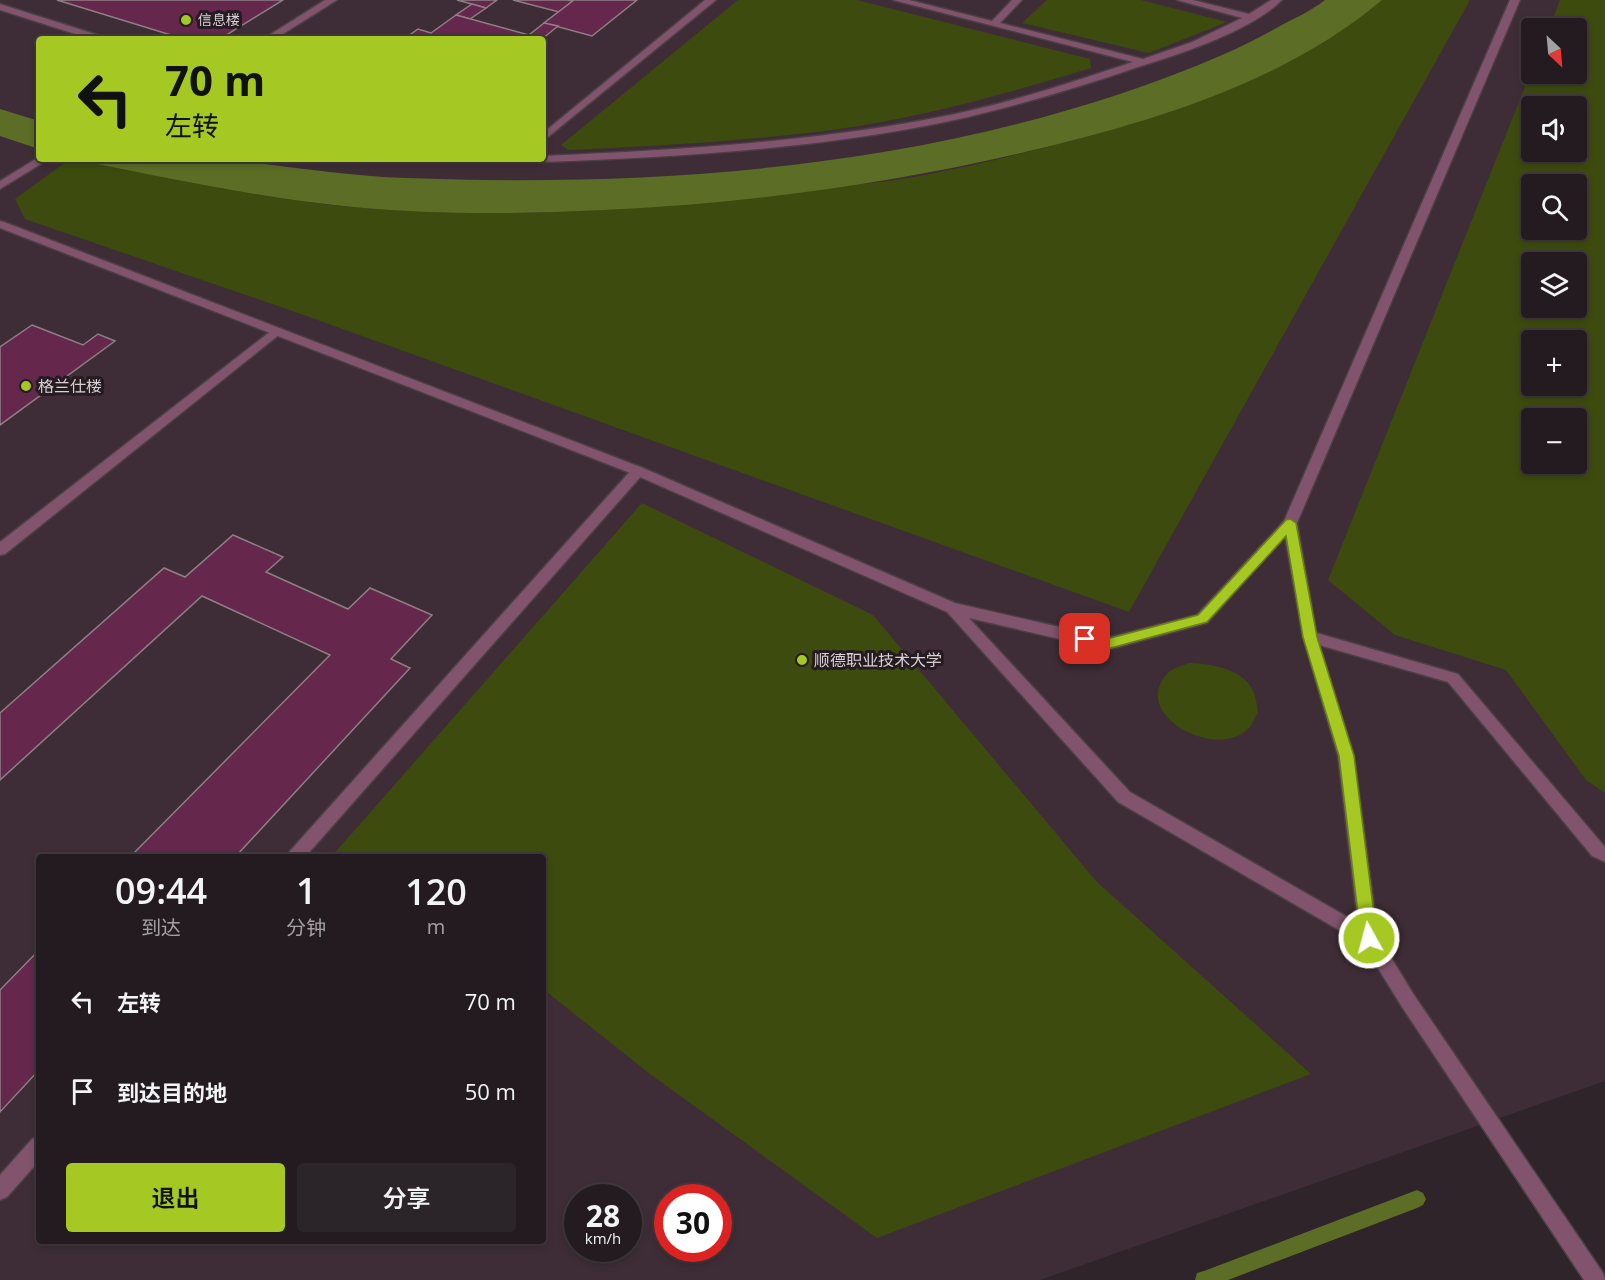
<!DOCTYPE html>
<html lang="zh">
<meta charset="utf-8">
<style>
body{margin:0;font-family:"Open Sans","Noto Sans SC",sans-serif;background:#2b2429;color:#f1f3f6;height:100vh;display:flex;flex-direction:column;font-size:22px;white-space:nowrap}
*{box-sizing:border-box;margin:0}
p{font-size:20px;color:#a3a1a5}
.icon{flex:none;width:33px;height:33px;fill:none;stroke:currentColor;stroke-width:2;stroke-linecap:round;stroke-linejoin:round}
.map{position:relative;flex:1;overflow:hidden}
.details{position:absolute;left:36px;top:854px;width:510px;height:390px;display:flex;flex-direction:column;background:#231b20;border-radius:6px;box-shadow:0 3px 9px #0003,0 0 0 2px #40393e}
.details>*{flex:none}
.hud{position:absolute;left:36px;top:36px;width:510px;height:126px;border-radius:6px;box-shadow:0 3px 9px #0003,0 0 0 2px #40393e;background:#a5c822;color:#111;overflow:hidden}
.needle{width:39px;rotate:154deg}
.tools{position:absolute;left:1521px;top:18px;display:grid;gap:12px}
.tools a{display:grid;place-items:center;width:66px;height:66px;border-radius:6px;background:#231b20;box-shadow:0 3px 9px #0003,0 0 0 2px #40393e;font-size:30px}
.speed{position:absolute;left:564px;top:1184px;display:flex;gap:12px;font-size:30px;font-weight:700;text-align:center}
.speed>*{display:grid;place-content:center;width:78px;height:78px;border-radius:50%;background:#231b20;box-shadow:0 3px 9px #0003,0 0 0 2px #40393e;line-height:1}
.speed small{font-size:15px;font-weight:400}
.speed .limit{border:9px solid #d22;background:#fff;color:#111}
.pin{position:absolute;display:grid;place-items:center;width:51px;height:51px;color:#fff;margin:-26px;border-radius:12px;box-shadow:0 3px 9px #0006}
.me{position:absolute;width:66px;margin:-33px;rotate:353deg;stroke-linejoin:round;filter:drop-shadow(0 0 4px #0008)}
.turn{display:flex;align-items:center;gap:21px;height:126px;padding:0 30px;font-size:27px}
.turn .icon{width:78px;height:78px;stroke-width:2.5}
.turn b{display:block;font-size:42px;line-height:51px}
.eta{display:flex;justify-content:space-evenly;align-items:center;height:102px;text-align:center}
.eta b{font-size:36px;font-weight:600;line-height:42px}
.primary-button{display:flex;gap:12px;margin-top:auto;padding:12px 30px}
.primary-button a{flex:1;height:69px;border-radius:6px;background:#a5c822;color:#111;font-size:24px;font-weight:600;line-height:69px;text-align:center}
.primary-button a+a{background:#2b2429;color:#f1f3f6}
ul{padding:0;list-style:none}
li{display:flex;align-items:center;gap:18px;height:90px;padding:0 30px}
li div{flex:1}
li b{display:block;font-size:22px}
li em{font-style:normal}
.map>svg:first-child{display:block}
</style>
<div class="map">
<svg width="1605" height="1280" viewBox="0 0 1605 1280">
<rect width="100%" height="100%" fill="#2f242a"/>
<!-- built -->
<path fill="#3e2d36" fill-rule="evenodd" d="M 0,0 L 1605,0 L 1605,1081 L 1040,1280 L 0,1280 ZM 1532,28 L 1576,28 L 1576,74 L 1532,74 ZM 39,39 L 543,39 L 543,159 L 39,159 ZM 1532,106 L 1576,106 L 1576,152 L 1532,152 ZM 1532,184 L 1576,184 L 1576,230 L 1532,230 ZM 1532,262 L 1576,262 L 1576,308 L 1532,308 ZM 1532,340 L 1576,340 L 1576,386 L 1532,386 ZM 1532,418 L 1576,418 L 1576,464 L 1532,464 ZM 39,856 L 543,856 L 543,1240 L 39,1240 ZM 578,1197 L 628,1197 L 628,1248 L 578,1248 ZM 668,1197 L 718,1197 L 718,1248 L 668,1248 Z"/>
<!-- green -->
<g fill="#3d4b0e" fill-rule="evenodd">
<path d="M 738,0 L 857,0 L 1090,59 L 1091,68 C 1009,93 925,117 839,129 C 749,141 658,146 568,150 L 561,145 Z"/>
<path d="M 1047,0 L 1141,0 L 1227,22 L 1149,53 L 1022,23 Z"/>
<path d="M 1382,0 L 1470,0 L 1129,612 L 301,314 L 25,219 L 15,199 L 70,159 C 164,176 258,198 352,207 C 493,220 634,211 773,194 C 812,190 850,186 888,181 C 938,174 987,162 1035,150 C 1158,120 1281,79 1382,0 Z"/>
<path d="M 1560,0 L 1605,0 L 1605,793 L 1586,780 L 1506,670 L 1395,635 L 1328,580 L 1531,72 L 1576,74 L 1576,28 L 1549,28 ZM 1532,106 L 1576,106 L 1576,152 L 1532,152 ZM 1532,184 L 1576,184 L 1576,230 L 1532,230 ZM 1532,262 L 1576,262 L 1576,308 L 1532,308 ZM 1532,340 L 1576,340 L 1576,386 L 1532,386 ZM 1532,418 L 1576,418 L 1576,464 L 1532,464 Z"/>
<path d="M 642,503 L 873,615 L 1096,881 L 1311,1074 L 877,1238 L 650,1074 L 543,989 L 543,856 L 332,856 Z"/>
<path d="M 1189,663 C 1211,664 1244,668 1254,693 C 1256,698 1257,706 1258,712 C 1255,716 1253,724 1249,728 C 1217,762 1128,714 1168,673 C 1172,668 1182,666 1189,663 Z"/>
</g>
<!-- water -->
<g fill="#5c6e26">
<path d="M 1325,0 L 1382,0 C 1287,80 1161,119 1042,148 C 898,183 752,203 604,210 C 521,214 436,215 353,207 C 258,198 164,177 71,159 C 120,159 171,155 220,159 C 282,165 343,176 406,178 C 645,187 891,170 1120,94 C 1175,75 1229,55 1280,26 C 1295,18 1311,11 1325,0 Z"/>
<path d="M 0,109 L 39,121 L 39,149 L 0,136 Z"/>
</g>
<g fill="none" stroke-linecap="round" stroke-linejoin="round">
<!-- stream -->
<path fill="#5c6e26" fill-rule="evenodd" d="M 1417,1190 L 1423,1193 L 1426,1199 L 1423,1205 L 1417,1208 L 1228,1280 L 1195,1280 L 1197,1273 L 1204,1271 Z"/>
</g>
<!-- building -->
<g fill="#65274c" stroke="#8d7f86" stroke-width="1.5">
<path d="M 57,0 L 283,0 L 220,39 L 184,39 Z"/>
<path d="M 457,0 L 497,0 L 486,8 Z"/>
<path d="M 513,0 L 567,0 L 573,1 L 559,12 Z"/>
<path d="M 574,0 L 637,0 L 592,36 L 544,23 Z"/>
<path d="M 472,4 L 486,8 L 470,19 L 456,15 Z"/>
<path d="M 456,15 L 529,35 L 542,39 L 404,39 L 418,29 L 431,33 Z"/>
<path d="M 544,23 L 558,26 L 542,39 L 529,35 Z"/>
<path d="M 32,325 L 83,345 L 98,334 L 115,341 L 0,425 L 0,347 Z"/>
<path d="M 233,535 L 283,557 L 266,572 L 348,609 L 370,588 L 432,615 L 391,659 L 410,668 L 236,856 L 131,856 L 330,655 L 202,596 L 0,780 L 0,713 L 164,568 L 185,577 Z"/>
<path d="M 39,950 L 39,1070 L 0,1112 L 0,990 Z"/>
</g>
<g fill="none" stroke-linecap="round" stroke-linejoin="round">
<defs>
<g id="lane">
<path d="M 705,0 L 716,0 L 543,141 L 543,133 Z"/>
<path d="M 893,0 L 909,0 L 992,21 L 1012,0 L 1022,0 L 1000,23 L 1143,59 L 1192,42 L 1242,18 L 1177,0 L 1193,0 L 1249,14 L 1271,0 L 1282,0 C 1251,31 1180,54 1138,67 C 1077,88 1014,107 950,121 C 816,149 679,157 543,162 L 516,162 L 511,159 L 543,159 L 543,156 C 679,150 816,142 950,115 C 1012,102 1073,82 1133,62 Z"/>
<path d="M 0,4 L 104,37 L 106,39 L 91,39 L 0,10 Z"/>
<path d="M 39,157 L 49,159 L 0,189 L 0,181 Z"/>
<path d="M 276,327 L 282,331 L 280,334 L 5,554 L 0,555 L 0,542 Z"/>
<path d="M 638,466 L 645,471 L 643,474 L 306,856 L 288,856 L 290,851 L 633,468 Z"/>
<path d="M 1310,631 L 1458,674 L 1605,847 L 1605,862 L 1592,856 L 1448,682 L 1305,641 L 1303,637 L 1305,633 Z"/>
<path d="M 39,1137 L 39,1161 L 7,1197 L 0,1200 L 0,1175 L 32,1139 Z"/>
</g>
<g id="street">
<path d="M 325,0 L 337,0 L 275,39 L 263,39 Z"/>
<path d="M 1510,0 L 1520,0 L 1297,523 L 1317,637 L 1354,756 L 1378,936 L 1414,995 L 1603,1273 L 1605,1280 L 1584,1280 L 1402,1007 L 1363,944 L 1118,802 L 947,612 L 633,474 L 0,228 L 0,221 L 4,222 L 643,468 L 955,603 L 1107,638 L 1197,615 L 1284,521 ZM 1285,537 L 1303,637 L 1338,756 L 1358,923 L 1130,792 L 969,618 L 1107,650 L 1207,623 Z"/>
</g>
</defs>
<!-- lane casing -->
<use href="#lane" stroke="#4a4045" stroke-width="3"/>
<!-- street casing -->
<use href="#street" stroke="#4a4045" stroke-width="3"/>
<!-- lane -->
<use href="#lane" fill="#81536c" fill-rule="evenodd"/>
<!-- street -->
<use href="#street" fill="#81536c" fill-rule="evenodd"/>
</g>
<!-- route -->
<path fill="#a5c822" stroke="#6b8216" stroke-width="1.5" d="M 1290,519 L 1296,523 L 1317,637 L 1354,756 L 1377,938 L 1375,943 L 1369,945 L 1363,943 L 1361,938 L 1339,756 L 1303,637 L 1286,536 L 1207,622 L 1107,649 L 1080,642 L 1078,639 L 1085,634 L 1107,639 L 1198,615 L 1286,520 Z"/>
<!-- markers -->
<g fill="#a5c822" stroke="#251b20" stroke-width="2">
<circle cx="186" cy="20" r="6"/>
<circle cx="26" cy="386" r="6"/>
<circle cx="802" cy="660" r="6"/>
</g>
<g text-anchor="middle" stroke-width="6" stroke-linejoin="round" paint-order="stroke">
<!-- far-poi labels -->
<g font-size="14" fill="#d8d0d4" stroke="#251b20" text-anchor="start">
<text x="198" y="25">信息楼</text>
</g>
<!-- poi labels -->
<g font-size="16" fill="#d8d0d4" stroke="#251b20" text-anchor="start">
<text x="38" y="392">格兰仕楼</text>
<text x="814" y="666">顺德职业技术大学</text>
</g>
</g>
</svg>
<div class="tools">
<a><svg class="needle" viewBox="-14 -14 28 28"><path d="M0-13l5 13h-10z" fill="#e53935"/><path d="M0 13l5-13h-10z" fill="#a3a1a5"/></svg></a>
<a><svg class="icon" aria-label="sound" viewBox="0 0 24 24"><path d="M4 9h4l5-4v14l-5-4H4zM17 9q2 3 0 6"/></svg></a>
<a><svg class="icon" aria-label="search" viewBox="0 0 24 24"><circle cx="10" cy="10" r="6"/><path d="M15 15l6 6"/></svg></a>
<a><svg class="icon" aria-label="layers" viewBox="0 0 24 24"><path d="M12 4l9 5-9 5-9-5zM3 14l9 5 9-5"/></svg></a>
<a>+</a>
<a>−</a>
</div>
<div class="speed"><div>28<small>km/h</small></div><div class="limit">30</div></div>
<div class="pin" style="left:1085px;top:639px;background:#d93025"><svg class="icon" aria-label="arrive" viewBox="0 0 24 24"><path d="M6 21V4h12l-3 4 3 4H6"/></svg></div>
<svg class="me" style="left:1369px;top:938px" viewBox="-20 -20 40 40"><circle r="17" fill="#a5c822" stroke="#fff" stroke-width="3"/><path d="M0-11L8 9 0 5-8 9z" fill="#fff"/></svg>
<div class="hud">
<div class="turn"><svg class="icon" aria-label="left" viewBox="0 0 24 24"><path d="M17 20v-9H6M10 6l-5 5 5 5"/></svg><div><b>70 m</b>左转</div></div>
</div>
<section class="details">
<div class="eta">
<div><b>09:44</b><p>到达</p></div>
<div><b>1</b><p>分钟</p></div>
<div><b>120</b><p>m</p></div>
</div>
<ul>
<li><svg class="icon" aria-label="left" viewBox="0 0 24 24"><path d="M17 20v-9H6M10 6l-5 5 5 5"/></svg><div><b>左转</b></div><em>70 m</em></li>
<li><svg class="icon" aria-label="arrive" viewBox="0 0 24 24"><path d="M6 21V4h12l-3 4 3 4H6"/></svg><div><b>到达目的地</b></div><em>50 m</em></li>
</ul>
<div class="primary-button"><a>退出</a><a>分享</a></div>
</section>
</div>
